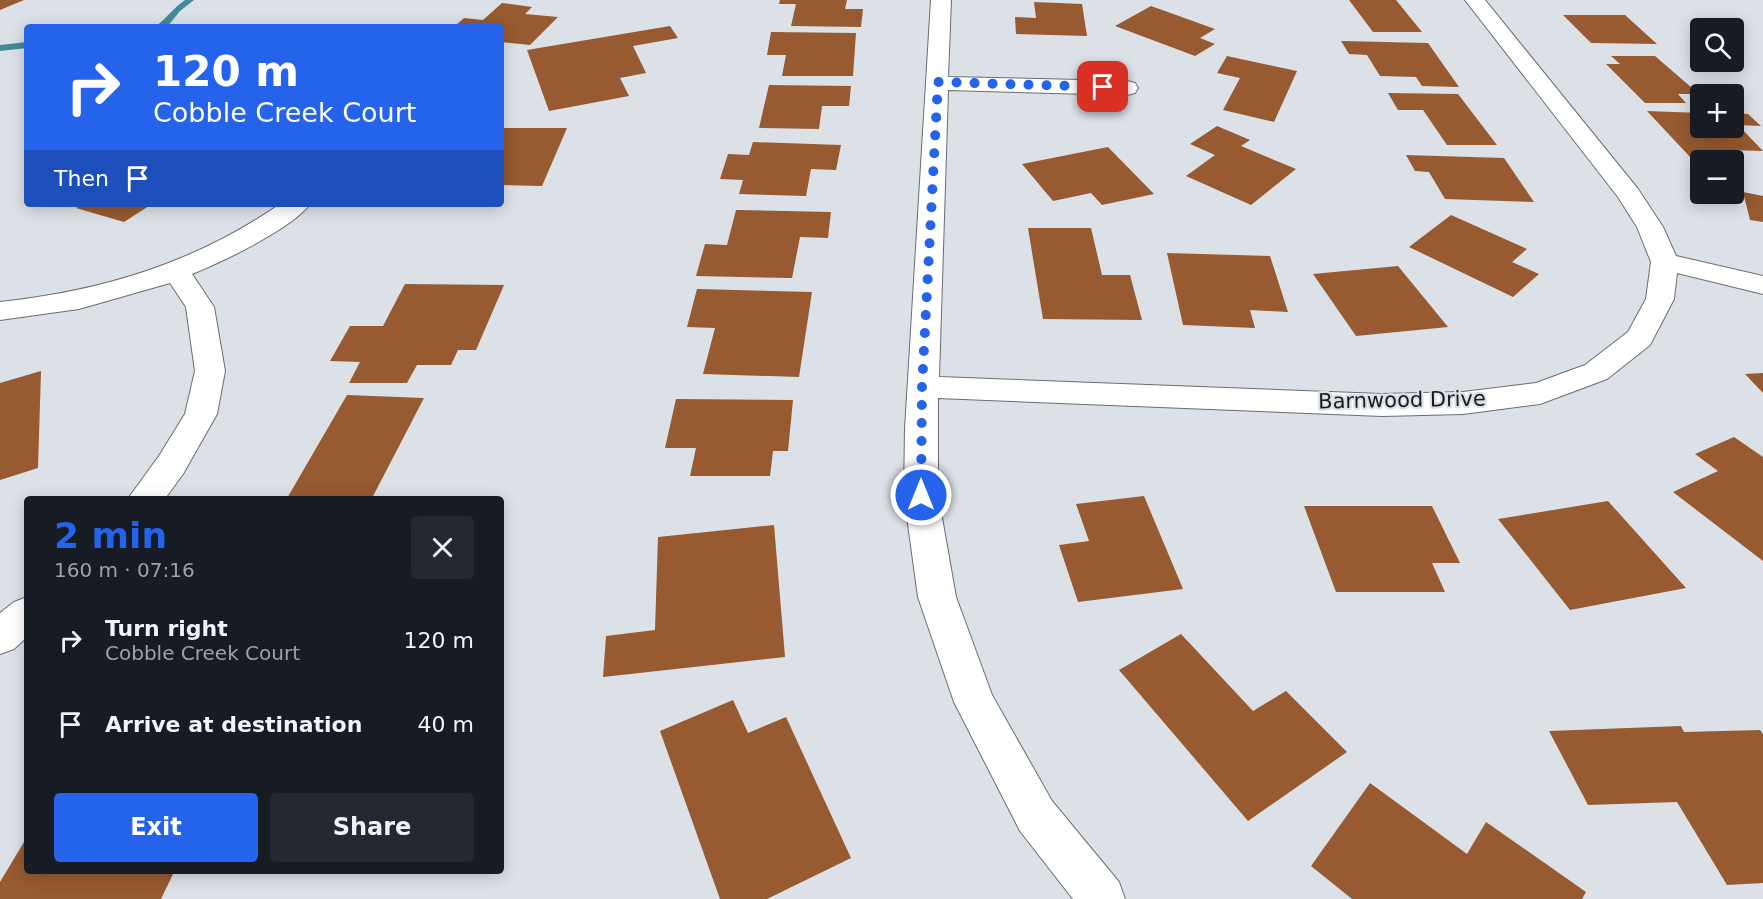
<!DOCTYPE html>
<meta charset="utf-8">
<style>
body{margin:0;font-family:"DejaVu Sans",sans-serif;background:#242831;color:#f1f3f6;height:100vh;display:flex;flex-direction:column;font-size:22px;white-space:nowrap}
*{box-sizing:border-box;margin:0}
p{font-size:20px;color:#9ea1a6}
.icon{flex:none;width:33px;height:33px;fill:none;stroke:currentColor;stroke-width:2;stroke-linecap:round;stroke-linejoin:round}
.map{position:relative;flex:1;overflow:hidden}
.details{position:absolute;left:24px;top:496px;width:480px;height:378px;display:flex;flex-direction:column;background:#171b24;border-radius:6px;box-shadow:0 3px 15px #0003}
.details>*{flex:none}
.hud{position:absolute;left:24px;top:24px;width:480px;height:183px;border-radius:6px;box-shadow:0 3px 15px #0003;background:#2563eb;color:#fff;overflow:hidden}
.controls{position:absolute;left:1690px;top:18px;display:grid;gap:12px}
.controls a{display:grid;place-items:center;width:54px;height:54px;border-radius:6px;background:#171b24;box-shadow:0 3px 15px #0003;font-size:30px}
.pin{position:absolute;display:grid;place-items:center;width:51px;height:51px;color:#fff;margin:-26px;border-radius:12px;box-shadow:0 3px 9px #0006}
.me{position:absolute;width:66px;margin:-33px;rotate:0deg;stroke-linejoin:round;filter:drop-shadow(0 0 4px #0008)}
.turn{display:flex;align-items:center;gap:21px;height:126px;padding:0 30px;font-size:27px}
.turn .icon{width:78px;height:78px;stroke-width:2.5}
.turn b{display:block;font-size:42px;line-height:51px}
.then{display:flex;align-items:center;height:57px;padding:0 30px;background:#0003;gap:12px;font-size:22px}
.round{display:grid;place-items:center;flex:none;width:63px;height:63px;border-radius:6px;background:#242831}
.summary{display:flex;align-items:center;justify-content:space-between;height:102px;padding:0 30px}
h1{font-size:36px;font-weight:700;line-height:45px;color:#2563eb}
.action{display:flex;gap:12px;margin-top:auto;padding:12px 30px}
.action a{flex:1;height:69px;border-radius:6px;background:#2563eb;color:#fff;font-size:24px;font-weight:700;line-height:69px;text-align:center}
.action a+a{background:#242831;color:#f1f3f6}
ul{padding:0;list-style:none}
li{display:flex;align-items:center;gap:18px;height:84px;padding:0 30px}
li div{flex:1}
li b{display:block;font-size:22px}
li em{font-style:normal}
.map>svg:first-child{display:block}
</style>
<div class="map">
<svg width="1763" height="899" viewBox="0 0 1763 899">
<rect width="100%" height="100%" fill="#dce1e7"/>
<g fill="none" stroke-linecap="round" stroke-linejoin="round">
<!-- stream -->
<g fill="#428b98" fill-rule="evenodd">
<path d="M 185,0 L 194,0 L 180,11 L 167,27 L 155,27 C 166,19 173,8 185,0 Z"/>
<path d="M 27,42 L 27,48 L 0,51 L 0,45 Z"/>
</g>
</g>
<!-- building -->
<g fill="#975a31">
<path d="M 0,0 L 24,0 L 0,10 Z"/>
<path d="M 780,0 L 847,0 L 845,9 L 863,9 L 861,27 L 791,26 L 796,4 L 779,4 Z"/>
<path d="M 1349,0 L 1396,0 L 1422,32 L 1373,32 Z"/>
<path d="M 1034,2 L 1082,4 L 1087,36 L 1016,34 L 1015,17 L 1036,18 Z"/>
<path d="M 502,3 L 532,7 L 525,14 L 558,17 L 530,45 L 501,42 L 501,27 L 454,27 L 464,18 L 483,20 Z"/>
<path d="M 1151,6 L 1215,29 L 1200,38 L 1215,44 L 1195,56 L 1115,26 Z"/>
<path d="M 1563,15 L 1625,15 L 1657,44 L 1591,43 Z"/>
<path d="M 670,26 L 678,38 L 633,46 L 646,73 L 620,78 L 629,96 L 549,111 L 527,50 Z"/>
<path d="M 771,32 L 856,33 L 853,76 L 782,76 L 786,55 L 767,55 Z"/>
<path d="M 1341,41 L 1428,43 L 1459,87 L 1422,86 L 1416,77 L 1380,76 L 1367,55 L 1349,54 Z"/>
<path d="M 1227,56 L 1297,71 L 1274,122 L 1223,110 L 1240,78 L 1217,73 Z"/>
<path d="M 1611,56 L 1655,56 L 1699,94 L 1678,94 L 1686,103 L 1645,103 L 1606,64 L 1620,64 Z"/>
<path d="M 769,85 L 851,86 L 849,106 L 822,106 L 819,129 L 759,128 Z"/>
<path d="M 1388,93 L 1458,94 L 1497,145 L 1447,145 L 1423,110 L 1398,110 Z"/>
<path d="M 1647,111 L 1701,113 L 1701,128 L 1734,128 L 1734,113 L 1748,114 L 1761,126 L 1738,125 L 1763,151 L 1727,150 L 1737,160 L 1691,158 Z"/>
<path d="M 1217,126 L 1250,140 L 1241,146 L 1296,169 L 1251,205 L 1186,176 L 1215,155 L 1190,144 Z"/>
<path d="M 501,128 L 567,128 L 542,186 L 501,185 Z"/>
<path d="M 753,142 L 841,145 L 836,170 L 811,169 L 806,196 L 739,194 L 743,180 L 720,179 L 728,154 L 749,155 Z"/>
<path d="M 1108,147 L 1154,194 L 1102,205 L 1091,193 L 1053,201 L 1022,164 Z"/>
<path d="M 1406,155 L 1504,158 L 1534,202 L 1445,199 L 1429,172 L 1415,171 Z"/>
<path d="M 1743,192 L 1763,196 L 1763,222 L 1750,220 Z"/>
<path d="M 83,204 L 152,204 L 124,222 L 76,208 Z"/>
<path d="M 736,210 L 831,212 L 828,238 L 800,237 L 792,278 L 696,276 L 705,244 L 727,245 Z"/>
<path d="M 1451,215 L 1527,249 L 1512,262 L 1539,274 L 1513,297 L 1409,247 Z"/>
<path d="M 1028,228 L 1091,228 L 1102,275 L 1130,275 L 1142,320 L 1043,319 Z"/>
<path d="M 1167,253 L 1270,256 L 1288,312 L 1250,310 L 1255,328 L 1183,325 Z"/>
<path d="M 1398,266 L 1448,327 L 1356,336 L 1313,274 Z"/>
<path d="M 405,284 L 504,285 L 476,350 L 458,350 L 451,365 L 417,365 L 407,383 L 349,383 L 360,362 L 330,361 L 350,326 L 383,326 Z"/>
<path d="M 697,289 L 812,292 L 799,377 L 703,374 L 715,328 L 687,327 Z"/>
<path d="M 41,371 L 38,468 L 0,480 L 0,383 Z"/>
<path d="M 1763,373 L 1763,393 L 1745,374 Z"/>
<path d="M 347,395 L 424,398 L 371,500 L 286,500 Z"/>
<path d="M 676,399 L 793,400 L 788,451 L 773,451 L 770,476 L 690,476 L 696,448 L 665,448 Z"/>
<path d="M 1734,437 L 1763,457 L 1763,561 L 1673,492 L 1718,471 L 1695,454 Z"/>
<path d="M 1144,496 L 1183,589 L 1078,602 L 1059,545 L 1089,541 L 1076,504 Z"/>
<path d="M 1608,501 L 1686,588 L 1570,610 L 1498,519 Z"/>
<path d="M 1304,506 L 1432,506 L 1460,563 L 1432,563 L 1445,592 L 1336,592 Z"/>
<path d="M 774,525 L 785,657 L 603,677 L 606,636 L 655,630 L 658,537 Z"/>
<path d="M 1181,634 L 1253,711 L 1286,691 L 1347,752 L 1248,821 L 1119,670 Z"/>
<path d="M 733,700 L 748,733 L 786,717 L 851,858 L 767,899 L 720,899 L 660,731 Z"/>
<path d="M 1681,726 L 1684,732 L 1760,730 L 1763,734 L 1763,883 L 1727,885 L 1677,802 L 1588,805 L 1549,731 Z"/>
<path d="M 1370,783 L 1467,854 L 1486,822 L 1586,892 L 1582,899 L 1352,899 L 1311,866 Z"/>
<path d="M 27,837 L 27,872 L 174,872 L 161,899 L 0,899 L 0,882 Z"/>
</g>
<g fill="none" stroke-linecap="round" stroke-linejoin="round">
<defs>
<g id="minor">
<path d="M 931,0 L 951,0 L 948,77 L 1127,81 L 1135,83 L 1138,88 L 1135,93 L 1127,95 L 948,90 L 939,377 L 1382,394 L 1463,392 L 1536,383 L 1585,365 L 1628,332 L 1646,299 L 1651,262 L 1637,227 L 1618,197 L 1465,0 L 1485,0 L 1638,189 L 1663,227 L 1676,256 L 1763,276 L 1763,294 L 1677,273 L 1674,299 L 1650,345 L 1607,379 L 1540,404 L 1463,414 L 1382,416 L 938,398 L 938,495 L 956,597 L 992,695 L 1052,801 L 1119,882 L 1125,899 L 1073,899 L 1020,831 L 954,702 L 918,597 L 904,495 L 905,429 Z"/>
<path d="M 280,204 L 310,204 C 293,228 220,263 192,274 L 214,307 L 225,371 L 217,414 L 183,474 L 164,500 L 127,500 L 159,456 L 185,414 L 195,371 L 186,307 L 170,283 L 79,309 L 0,320 L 0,302 C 102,291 195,263 280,204 Z"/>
<path d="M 27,597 L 27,637 L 14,649 L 0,654 L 0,613 L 14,602 Z"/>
</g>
</defs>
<!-- minor casing -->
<use href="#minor" stroke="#696d73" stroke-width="2"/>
<!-- minor -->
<use href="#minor" fill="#fff" fill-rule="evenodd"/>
</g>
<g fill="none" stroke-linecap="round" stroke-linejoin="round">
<!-- route -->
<path stroke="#2563eb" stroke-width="10" stroke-dasharray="0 18" d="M 921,495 L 922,387 L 938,82 L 1103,87"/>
</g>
<g text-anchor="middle" stroke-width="4.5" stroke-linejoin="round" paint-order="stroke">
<!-- street labels -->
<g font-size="21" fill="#191b1d" stroke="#dce1e7">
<text transform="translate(1402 400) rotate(-1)" y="7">Barnwood Drive</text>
</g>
</g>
</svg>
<div class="controls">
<a><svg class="icon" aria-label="search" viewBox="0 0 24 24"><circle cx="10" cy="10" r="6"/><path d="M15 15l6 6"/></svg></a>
<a>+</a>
<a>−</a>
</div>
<div class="pin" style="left:1103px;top:87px;background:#d93025"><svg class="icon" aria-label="arrive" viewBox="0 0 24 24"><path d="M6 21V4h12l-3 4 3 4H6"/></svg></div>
<svg class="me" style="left:921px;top:495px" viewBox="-20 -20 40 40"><circle r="17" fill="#2563eb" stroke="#fff" stroke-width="3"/><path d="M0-11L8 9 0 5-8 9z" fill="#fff"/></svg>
<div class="hud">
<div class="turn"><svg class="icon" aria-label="right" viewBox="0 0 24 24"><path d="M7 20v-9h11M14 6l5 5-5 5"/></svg><div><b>120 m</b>Cobble Creek Court</div></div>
<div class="then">Then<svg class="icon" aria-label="arrive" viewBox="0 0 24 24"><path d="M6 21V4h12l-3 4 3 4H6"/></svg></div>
</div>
<section class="details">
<div class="summary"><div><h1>2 min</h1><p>160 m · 07:16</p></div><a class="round"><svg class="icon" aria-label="close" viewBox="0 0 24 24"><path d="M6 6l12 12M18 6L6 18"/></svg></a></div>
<ul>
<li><svg class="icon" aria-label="right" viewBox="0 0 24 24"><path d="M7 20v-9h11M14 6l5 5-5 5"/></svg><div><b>Turn right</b><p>Cobble Creek Court</p></div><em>120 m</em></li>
<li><svg class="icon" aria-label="arrive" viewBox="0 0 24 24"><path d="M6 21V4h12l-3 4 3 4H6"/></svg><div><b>Arrive at destination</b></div><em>40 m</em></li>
</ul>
<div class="action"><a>Exit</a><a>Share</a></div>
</section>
</div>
